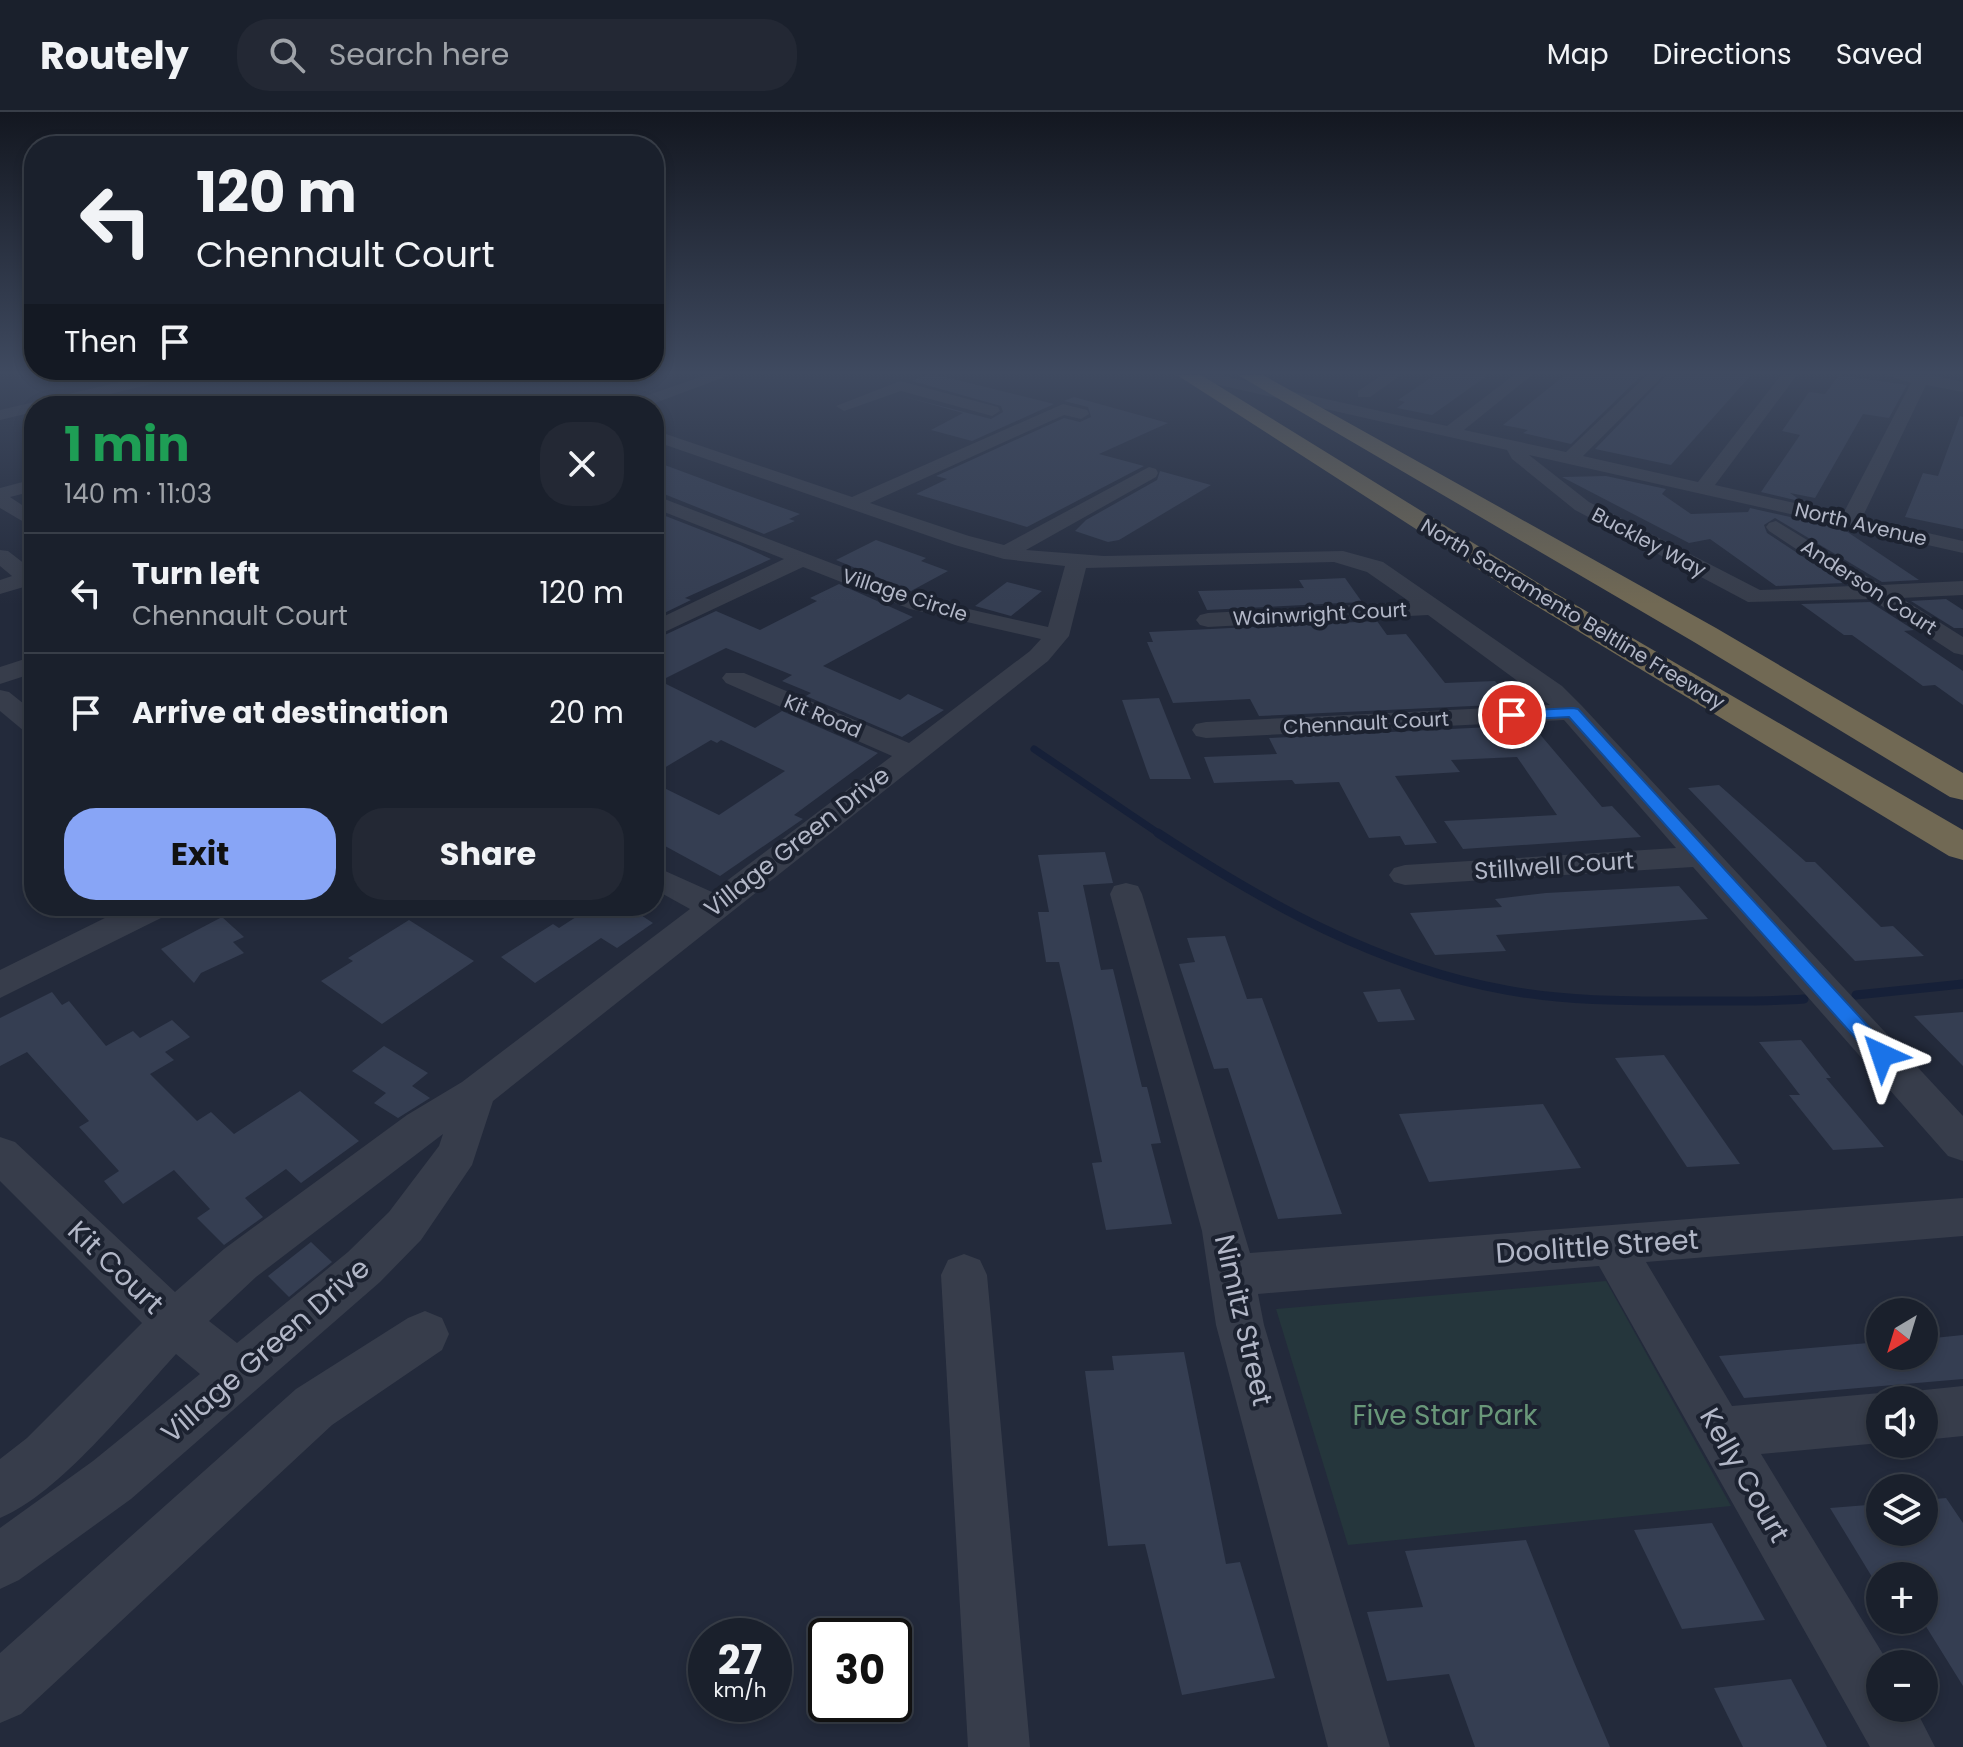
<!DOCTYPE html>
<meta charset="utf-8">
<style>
body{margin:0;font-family:Poppins,sans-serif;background:#232834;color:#f1f3f6;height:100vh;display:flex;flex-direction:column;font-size:30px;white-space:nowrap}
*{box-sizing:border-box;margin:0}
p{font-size:26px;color:#9fa3a9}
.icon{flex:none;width:44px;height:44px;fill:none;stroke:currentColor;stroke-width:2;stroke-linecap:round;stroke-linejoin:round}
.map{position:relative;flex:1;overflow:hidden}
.details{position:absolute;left:24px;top:284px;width:640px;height:520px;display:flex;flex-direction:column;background:#1a202c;border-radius:32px;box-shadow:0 4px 12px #0003,0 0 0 2px #383e48}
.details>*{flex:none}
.top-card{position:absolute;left:24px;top:24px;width:640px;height:244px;border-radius:32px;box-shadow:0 4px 12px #0003,0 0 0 2px #383e48;background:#1a202c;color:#f1f3f6;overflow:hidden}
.needle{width:52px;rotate:218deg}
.tools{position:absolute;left:1866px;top:1186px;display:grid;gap:16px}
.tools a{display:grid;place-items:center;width:72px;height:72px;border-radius:50%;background:#1a202c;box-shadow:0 4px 12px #0003,0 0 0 2px #383e48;font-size:40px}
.speed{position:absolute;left:688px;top:1506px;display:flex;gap:16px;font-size:40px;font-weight:700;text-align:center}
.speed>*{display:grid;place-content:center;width:104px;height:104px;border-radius:50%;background:#1a202c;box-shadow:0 4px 12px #0003,0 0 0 2px #383e48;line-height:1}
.speed small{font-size:20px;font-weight:400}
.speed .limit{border:4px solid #111;border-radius:12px;background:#fff;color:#111}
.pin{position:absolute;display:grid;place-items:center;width:68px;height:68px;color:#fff;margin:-34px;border:4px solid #fff;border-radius:50%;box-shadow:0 2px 8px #0007}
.me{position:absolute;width:88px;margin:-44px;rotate:318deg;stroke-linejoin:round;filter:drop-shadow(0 0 6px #0008)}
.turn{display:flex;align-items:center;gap:28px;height:168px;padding:0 40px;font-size:36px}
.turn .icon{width:104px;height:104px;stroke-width:2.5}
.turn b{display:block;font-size:56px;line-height:68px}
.then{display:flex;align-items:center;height:76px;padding:0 40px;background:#0003;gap:16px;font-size:30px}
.round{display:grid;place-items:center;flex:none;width:84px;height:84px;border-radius:32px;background:#232834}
.head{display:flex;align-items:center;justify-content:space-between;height:136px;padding:0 40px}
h1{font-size:48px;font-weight:700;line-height:60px;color:#1e9e55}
.action{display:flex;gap:16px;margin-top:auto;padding:16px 40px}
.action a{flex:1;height:92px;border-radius:32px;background:#88a5f6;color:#111;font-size:32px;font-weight:700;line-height:92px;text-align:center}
.action a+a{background:#232834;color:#f1f3f6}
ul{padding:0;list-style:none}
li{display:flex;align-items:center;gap:24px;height:120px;padding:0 40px;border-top:2px solid #383e48}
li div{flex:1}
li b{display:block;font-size:30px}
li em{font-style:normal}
header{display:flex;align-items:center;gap:48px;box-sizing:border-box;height:112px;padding:0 40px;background:#1a202c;border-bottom:2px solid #383e48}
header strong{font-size:38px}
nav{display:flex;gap:44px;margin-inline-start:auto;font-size:28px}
.search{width:560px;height:72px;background:#232834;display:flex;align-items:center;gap:20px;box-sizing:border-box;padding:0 28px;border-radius:32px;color:#9fa3a9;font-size:30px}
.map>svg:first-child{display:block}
</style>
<header>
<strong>Routely</strong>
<div class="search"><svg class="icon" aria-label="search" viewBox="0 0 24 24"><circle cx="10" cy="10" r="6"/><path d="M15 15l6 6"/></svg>Search here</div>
<nav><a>Map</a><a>Directions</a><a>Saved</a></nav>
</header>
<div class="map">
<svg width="1963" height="1635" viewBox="0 0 1963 1635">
<rect width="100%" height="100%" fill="#232a3b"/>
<!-- green -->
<path fill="#25363c" d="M 1606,1169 L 1731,1394 L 1348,1433 L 1276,1197 Z"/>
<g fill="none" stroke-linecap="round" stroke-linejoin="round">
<!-- stream-far1 -->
<path stroke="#162038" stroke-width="7" d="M 1034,637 L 1161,723"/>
<!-- stream -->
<g stroke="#162038" stroke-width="9">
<path d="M 1158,721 C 1265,791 1378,855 1506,878 C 1564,889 1623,889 1682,889 C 1723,889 1763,890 1804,887"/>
<path d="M 1856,883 L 1963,872"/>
</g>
</g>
<!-- building -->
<g fill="#353e52">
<path d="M 927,263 L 937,263 L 1054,292 L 972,329 L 931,318 L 963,301 L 898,283 L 991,307 L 1003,300 L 1001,294 L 912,269 Z"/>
<path d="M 1435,263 L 1488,263 L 1432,303 L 1397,296 L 1405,290 L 1398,288 Z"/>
<path d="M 1565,263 L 1642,263 L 1571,332 L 1523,321 L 1528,318 L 1503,313 Z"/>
<path d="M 1667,263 L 1751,263 L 1671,353 L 1595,337 Z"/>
<path d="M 1839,263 L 1907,273 L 1889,306 L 1863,302 L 1815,386 L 1790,381 L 1803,390 L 1761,380 L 1800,323 L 1782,319 L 1809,280 L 1825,282 Z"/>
<path d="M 1074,285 L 1168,311 L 1099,342 L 1144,354 L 1027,415 L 916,382 L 947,367 L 936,364 L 1064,306 L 1080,310 L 1091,305 L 1088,295 L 1064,289 Z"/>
<path d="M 1960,304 L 1963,305 L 1963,417 L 1905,405 L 1923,361 L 1938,364 Z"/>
<path d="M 654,349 L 724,375 L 800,402 L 789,407 L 795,409 L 764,422 L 654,378 Z"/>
<path d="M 1160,359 L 1211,373 L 1119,428 L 1108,430 L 1075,419 L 1086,408 L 1157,368 Z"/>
<path d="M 1606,364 L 1666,377 L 1662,382 L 1691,402 L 1748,400 L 1750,396 L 1843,417 L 1919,468 L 1882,470 L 1775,406 L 1764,413 L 1767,421 L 1843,471 L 1776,474 L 1710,427 L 1689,431 L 1562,365 Z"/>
<path d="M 663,403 L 740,433 L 771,447 L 685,486 L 691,488 L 654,506 L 654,407 Z"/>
<path d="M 876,428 L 926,446 L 921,449 L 948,459 L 911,479 L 836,448 Z"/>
<path d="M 1345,466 L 1362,490 L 1207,498 L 1198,479 L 1304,476 L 1299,468 Z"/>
<path d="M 1007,470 L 1042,479 L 1011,504 L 975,494 Z"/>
<path d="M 839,472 L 913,505 L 823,554 L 900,588 L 908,582 L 944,598 L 902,625 L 806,584 L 811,581 L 782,569 L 792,563 L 726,536 L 660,569 L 755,616 L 782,599 L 878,641 L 794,703 L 803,707 L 720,764 L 654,728 L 654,671 L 719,703 L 785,659 L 721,628 L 717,631 L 711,628 L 654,662 L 654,528 L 716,499 L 760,518 L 817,489 L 810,486 Z"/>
<path d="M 1946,487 L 1963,498 L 1963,516 L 1954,516 L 1911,489 Z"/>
<path d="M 1870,490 L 1914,518 L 1904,519 L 1963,559 L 1963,593 L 1935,573 L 1923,574 L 1852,523 L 1844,523 L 1801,492 Z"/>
<path d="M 1377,509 L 1387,523 L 1406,522 L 1445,571 L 1495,569 L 1515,592 L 1259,604 L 1250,587 L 1173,591 L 1147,530 L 1153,530 L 1149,520 Z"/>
<path d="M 1159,586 L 1191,667 L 1150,667 L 1147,659 L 1122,588 Z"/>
<path d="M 1532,613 L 1602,695 L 1612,694 L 1641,725 L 1463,737 L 1444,709 L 1557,703 L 1517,645 L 1451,648 L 1460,660 L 1395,664 L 1437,731 L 1405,733 L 1400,724 L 1369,726 L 1339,670 L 1295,672 L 1292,668 L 1214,671 L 1204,645 L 1277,642 L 1269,626 Z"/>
<path d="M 1719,673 L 1806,750 L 1815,750 L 1881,815 L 1893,814 L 1924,844 L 1855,849 L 1688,676 Z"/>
<path d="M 1105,740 L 1113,771 L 1083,773 L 1101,858 L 1113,857 L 1142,975 L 1147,975 L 1161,1031 L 1151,1032 L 1172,1112 L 1106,1118 L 1092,1051 L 1102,1050 L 1072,907 L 1059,850 L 1046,850 L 1038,800 L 1049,800 L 1038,743 Z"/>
<path d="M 1679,774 L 1708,807 L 1496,823 L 1506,839 L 1435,843 L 1410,801 L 1502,795 L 1495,787 L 1546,781 Z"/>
<path d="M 593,794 L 627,794 L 653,811 L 617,836 L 601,826 L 535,871 L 501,845 L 553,812 L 559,816 Z"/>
<path d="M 222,805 L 244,825 L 233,830 L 244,841 L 201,861 L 194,871 L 161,837 Z"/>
<path d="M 409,808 L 474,849 L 382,912 L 321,869 L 353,849 L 348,846 Z"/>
<path d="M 1225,824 L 1247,887 L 1262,886 L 1342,1102 L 1278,1107 L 1228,956 L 1214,957 L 1179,852 L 1195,850 L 1187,826 Z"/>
<path d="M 1400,877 L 1415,908 L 1378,910 L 1363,880 Z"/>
<path d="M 52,880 L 62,893 L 69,889 L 106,934 L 133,919 L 140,926 L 172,908 L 190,925 L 165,940 L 174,948 L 150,962 L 197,1009 L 211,1000 L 234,1022 L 300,979 L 359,1029 L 301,1071 L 286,1057 L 245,1086 L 263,1105 L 224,1133 L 197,1106 L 210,1097 L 174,1058 L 123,1092 L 104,1069 L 119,1059 L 79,1015 L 89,1009 L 27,940 L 0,954 L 0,906 Z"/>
<path d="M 1963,900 L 1963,954 L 1914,904 Z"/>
<path d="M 1801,928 L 1831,966 L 1826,966 L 1884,1035 L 1833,1038 L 1789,983 L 1800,983 L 1759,930 Z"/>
<path d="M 384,934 L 428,961 L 412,974 L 430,986 L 398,1006 L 374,991 L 386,981 L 352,959 Z"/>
<path d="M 1664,943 L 1740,1052 L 1687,1055 L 1615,946 Z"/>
<path d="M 1543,992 L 1581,1056 L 1429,1070 L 1399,1002 Z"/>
<path d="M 311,1130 L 332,1150 L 289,1185 L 268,1164 Z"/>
<path d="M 1963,1223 L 1963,1267 L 1744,1286 L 1719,1244 L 1880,1230 L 1880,1244 L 1924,1244 L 1924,1227 Z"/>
<path d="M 1184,1240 L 1226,1452 L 1240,1450 L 1275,1566 L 1182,1583 L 1145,1432 L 1108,1434 L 1085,1259 L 1114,1258 L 1112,1244 Z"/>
<path d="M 1946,1386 L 1963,1411 L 1963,1574 L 1922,1508 L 1924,1464 L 1880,1464 L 1880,1478 L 1830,1396 L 1880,1392 L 1880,1420 L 1924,1420 L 1924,1388 Z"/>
<path d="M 1712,1411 L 1765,1508 L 1682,1517 L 1634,1418 Z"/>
<path d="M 1526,1428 L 1574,1550 L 1610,1635 L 1475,1635 L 1449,1562 L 1387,1569 L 1367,1500 L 1423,1495 L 1405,1439 Z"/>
<path d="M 1791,1567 L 1827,1635 L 1743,1635 L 1714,1576 Z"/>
</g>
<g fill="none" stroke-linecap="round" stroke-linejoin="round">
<!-- minor -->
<g fill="#373d4b" fill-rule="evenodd">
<path d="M 150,263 L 179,263 L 176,266 L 61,294 L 34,294 L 34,300 L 0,308 L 0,298 Z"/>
<path d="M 706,263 L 730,263 L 647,294 L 623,294 L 625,291 Z"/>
<path d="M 1189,263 L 1219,263 L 1447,314 L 1514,263 L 1532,263 L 1464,318 L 1566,340 L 1647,263 L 1664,263 L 1583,344 L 1698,370 L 1781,263 L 1797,263 L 1715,373 L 1843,402 L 1911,271 L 1886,263 L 1931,263 L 1963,270 L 1963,280 L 1926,273 L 1862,406 L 1963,429 L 1963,441 L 1529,343 L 1589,390 L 1760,478 L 1852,474 L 1769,419 L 1766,415 L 1769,411 L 1776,409 L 1881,473 L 1963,469 L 1963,483 L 1901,486 L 1963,525 L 1963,543 L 1954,541 L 1871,487 L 1748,490 L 1575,398 L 1512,347 L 1507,338 L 1197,268 Z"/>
<path d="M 1382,263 L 1401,263 L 1370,285 L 1358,285 L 1358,279 Z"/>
<path d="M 900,269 L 998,295 L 1000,299 L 992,304 L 901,279 L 844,299 L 836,294 Z"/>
<path d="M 1063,292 L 1087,298 L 1089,302 L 1081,307 L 1064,303 L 870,391 L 969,424 L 1004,433 L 1149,355 L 1156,357 L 1158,361 L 1156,365 L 1026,438 L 1104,444 L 1343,439 L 1383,450 L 1562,574 L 1582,594 L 1963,1004 L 1963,1049 L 1948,1044 L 1693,755 L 1405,773 L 1394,770 L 1389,763 L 1394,756 L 1405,753 L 1676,736 L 1564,608 L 1206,626 L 1196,624 L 1192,618 L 1196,612 L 1206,610 L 1550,593 L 1428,503 L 1208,515 L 1200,513 L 1196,508 L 1200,503 L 1208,501 L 1410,490 L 1367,460 L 1334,450 L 1086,456 L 1069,524 L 1048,549 L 493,989 L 472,1053 L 421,1128 L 380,1170 L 131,1387 L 19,1468 L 0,1477 L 0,1416 L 93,1349 L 200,1262 L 176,1242 C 131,1291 59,1382 0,1406 L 0,1347 L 27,1326 L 142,1211 L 0,1069 L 0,1025 L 15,1030 L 175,1180 L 224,1137 L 407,1003 L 462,970 L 690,797 L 654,777 L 654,754 L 712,780 L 892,644 L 726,571 L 722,566 L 726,561 L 744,561 L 909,631 L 1030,539 L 1041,527 L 910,497 L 803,455 L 654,525 L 654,509 L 784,447 L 654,396 L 654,383 L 925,487 L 1048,515 L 1065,454 L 1004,447 L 955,433 L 654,329 L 654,318 L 852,385 ZM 443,1022 L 439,1034 L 389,1100 L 348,1140 L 237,1231 L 209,1209 L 256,1165 Z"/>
<path d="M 34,367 L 34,379 L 10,385 L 34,401 L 34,416 L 0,396 L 0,376 Z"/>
<path d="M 0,438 L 8,439 L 34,459 L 34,472 L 0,482 L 0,468 L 12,464 L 0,454 Z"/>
<path d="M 34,544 L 34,561 L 0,572 L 0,555 Z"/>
<path d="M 0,578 L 9,580 L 34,600 L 34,621 L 24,619 L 0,599 Z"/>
<path d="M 1126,771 L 1138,774 L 1142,782 L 1250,1141 L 1963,1086 L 1963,1124 L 1646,1150 L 1732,1294 L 1880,1281 L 1897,1288 L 1880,1288 L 1880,1331 L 1761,1342 L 1889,1552 L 1880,1552 L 1880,1596 L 1915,1596 L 1935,1635 L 1870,1635 L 1599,1154 L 1258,1182 L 1264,1213 L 1390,1635 L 1328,1635 L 1216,1213 L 1202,1119 L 1110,782 L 1114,774 Z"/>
<path d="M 129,794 L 163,794 L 166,798 L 161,806 L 0,886 L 0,858 Z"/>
<path d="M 964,1142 L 980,1148 L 987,1163 L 1030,1635 L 968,1635 L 941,1163 L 948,1148 Z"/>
<path d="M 425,1199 L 442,1206 L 449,1222 L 442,1238 L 332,1313 L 21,1602 L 0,1611 L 0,1541 L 296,1277 L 408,1206 Z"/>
<path d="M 1963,1274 L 1963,1324 L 1924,1328 L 1924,1288 L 1905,1288 L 1906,1285 L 1924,1278 Z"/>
</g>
<!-- highway -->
<g fill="#716954" fill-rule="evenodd">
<path d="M 1177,263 L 1201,263 L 1543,474 L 1963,718 L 1963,748 L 1949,744 L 1523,486 Z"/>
<path d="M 1238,263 L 1263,263 L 1716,516 L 1963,661 L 1963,688 L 1950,685 L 1694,530 Z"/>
</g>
</g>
<!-- sky -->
<linearGradient id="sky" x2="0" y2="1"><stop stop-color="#131720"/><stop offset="0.53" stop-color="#3f4a60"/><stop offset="1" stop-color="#3f4a60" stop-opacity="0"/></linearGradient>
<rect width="1963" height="492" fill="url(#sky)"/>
<!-- route -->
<path fill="#1a73e8" stroke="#114b97" stroke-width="2" d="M 1573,596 L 1578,597 L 1889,937 L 1892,943 L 1889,948 L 1875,948 L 1569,605 L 1512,608 L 1504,603 L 1512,599 Z"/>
<g text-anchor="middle" stroke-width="8" stroke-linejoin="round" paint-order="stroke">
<!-- far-street labels -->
<g font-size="20" fill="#b2b7c7" stroke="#1c2230">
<text transform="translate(1861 412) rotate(13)" y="7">North Avenue</text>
<text transform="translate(1649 430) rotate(28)" y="7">Buckley Way</text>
<text transform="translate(1869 475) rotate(33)" y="7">Anderson Court</text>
<text transform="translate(905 483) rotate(18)" y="7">Village Circle</text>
<text transform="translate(1320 502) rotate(-3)" y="7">Wainwright Court</text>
<text transform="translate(1573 502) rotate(31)" y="7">North Sacramento Beltline Freeway</text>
<text transform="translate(823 604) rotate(23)" y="7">Kit Road</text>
<text transform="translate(1366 611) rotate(-3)" y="7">Chennault Court</text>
</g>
<!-- street labels -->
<g font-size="24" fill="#b2b7c7" stroke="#1c2230">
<text transform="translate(797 730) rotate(-38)" y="8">Village Green Drive</text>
<text transform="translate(1554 754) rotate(-4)" y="8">Stillwell Court</text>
</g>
<!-- near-street labels -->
<g font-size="28" fill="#b2b7c7" stroke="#1c2230">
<text transform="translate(1597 1134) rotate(-4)" y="10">Doolittle Street</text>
<text transform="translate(116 1155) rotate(44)" y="10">Kit Court</text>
<text transform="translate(1244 1208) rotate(77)" y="10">Nimitz Street</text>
<text transform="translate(265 1238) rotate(-41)" y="10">Village Green Drive</text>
<text transform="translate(1745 1363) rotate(60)" y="10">Kelly Court</text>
</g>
<!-- near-park labels -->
<g font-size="28" fill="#699779" stroke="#1c2230">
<text x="1445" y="1313">Five Star Park</text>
</g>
</g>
</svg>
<div class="tools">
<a><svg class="needle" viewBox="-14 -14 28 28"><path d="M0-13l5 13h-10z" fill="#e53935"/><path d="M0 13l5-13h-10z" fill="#9fa3a9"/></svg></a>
<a><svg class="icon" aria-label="sound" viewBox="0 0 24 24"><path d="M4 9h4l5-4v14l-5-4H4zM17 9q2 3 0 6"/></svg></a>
<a><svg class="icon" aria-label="layers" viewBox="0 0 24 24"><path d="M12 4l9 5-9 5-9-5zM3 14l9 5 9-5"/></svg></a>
<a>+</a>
<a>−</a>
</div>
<div class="speed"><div>27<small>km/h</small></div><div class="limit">30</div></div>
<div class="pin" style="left:1512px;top:603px;background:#d93025"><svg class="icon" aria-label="arrive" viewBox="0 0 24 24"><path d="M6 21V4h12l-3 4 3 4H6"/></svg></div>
<svg class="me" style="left:1882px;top:943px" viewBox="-20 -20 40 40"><path d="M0-17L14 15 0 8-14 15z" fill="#1a73e8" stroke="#fff" stroke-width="4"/></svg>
<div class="top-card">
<div class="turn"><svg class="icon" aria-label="left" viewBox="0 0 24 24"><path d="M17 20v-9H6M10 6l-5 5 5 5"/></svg><div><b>120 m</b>Chennault Court</div></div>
<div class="then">Then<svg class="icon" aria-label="arrive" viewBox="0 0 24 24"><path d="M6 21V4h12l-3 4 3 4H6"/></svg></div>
</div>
<section class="details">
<div class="head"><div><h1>1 min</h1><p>140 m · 11:03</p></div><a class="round"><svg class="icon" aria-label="close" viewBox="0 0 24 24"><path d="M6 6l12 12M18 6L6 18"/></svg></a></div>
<ul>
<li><svg class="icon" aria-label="left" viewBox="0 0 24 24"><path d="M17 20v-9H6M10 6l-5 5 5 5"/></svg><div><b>Turn left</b><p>Chennault Court</p></div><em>120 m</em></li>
<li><svg class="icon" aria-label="arrive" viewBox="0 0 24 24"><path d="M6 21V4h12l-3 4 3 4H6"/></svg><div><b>Arrive at destination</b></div><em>20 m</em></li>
</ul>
<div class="action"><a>Exit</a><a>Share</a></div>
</section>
</div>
